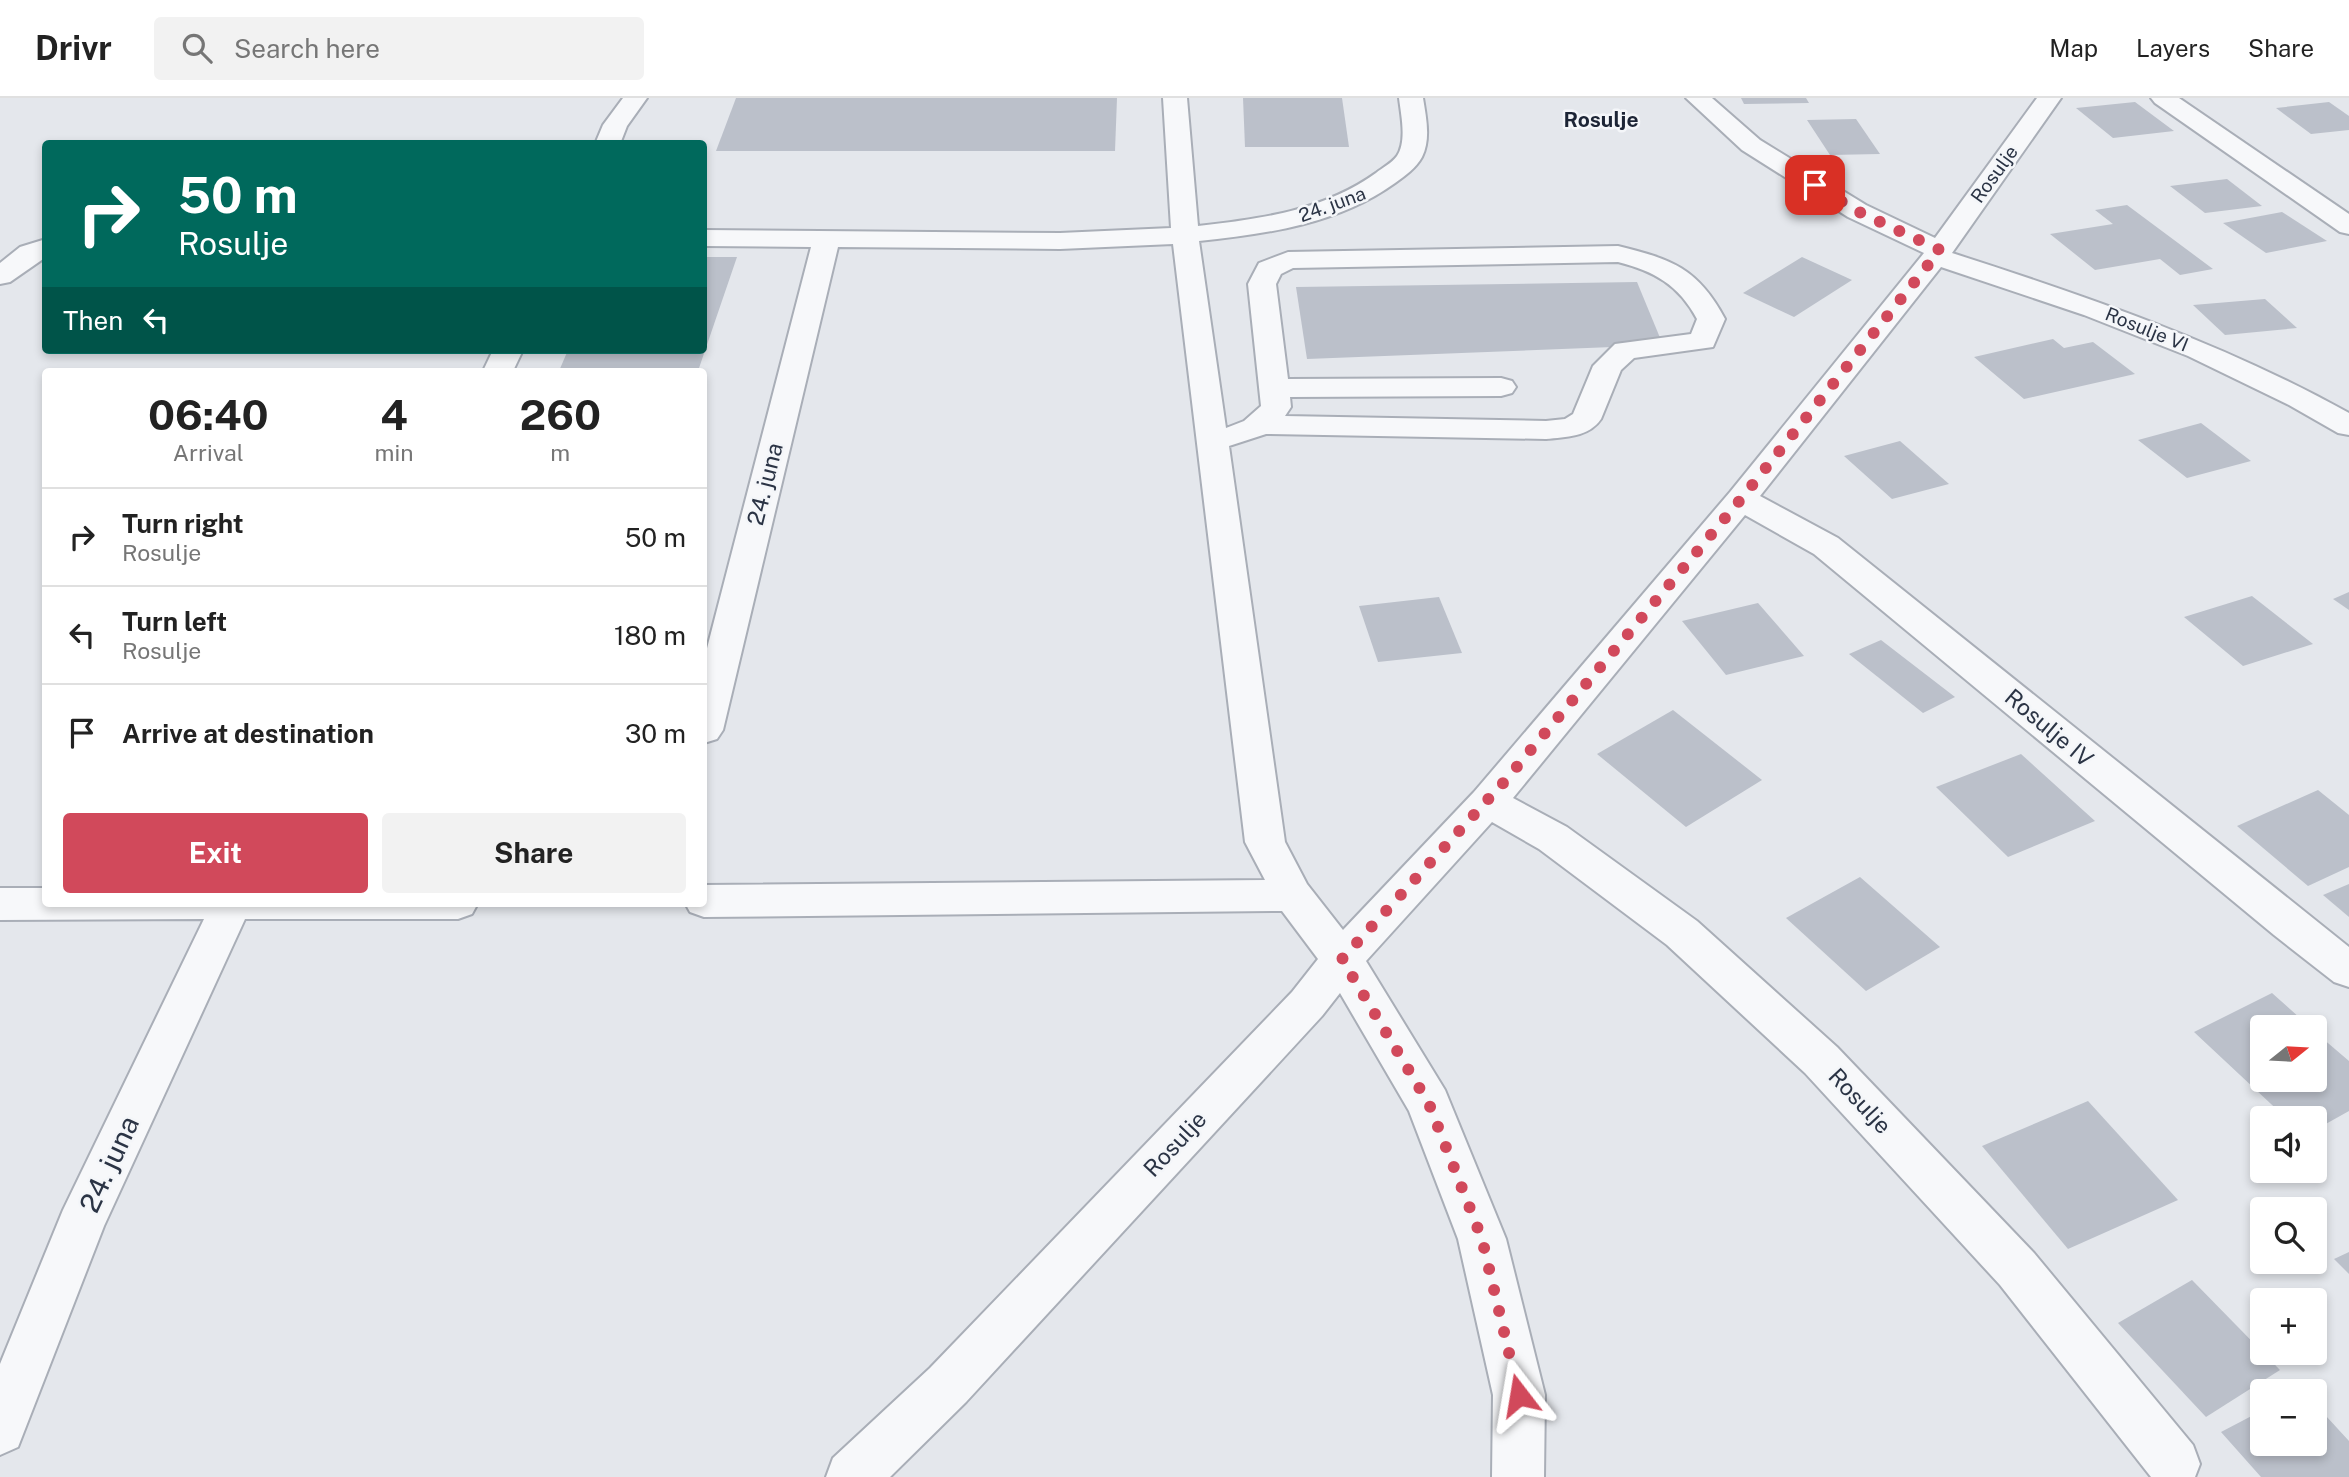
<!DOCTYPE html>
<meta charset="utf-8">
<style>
body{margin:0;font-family:"Public Sans",sans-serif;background:#f2f2f2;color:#222;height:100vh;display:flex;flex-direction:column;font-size:26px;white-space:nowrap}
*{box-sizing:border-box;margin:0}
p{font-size:23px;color:#767676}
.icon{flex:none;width:38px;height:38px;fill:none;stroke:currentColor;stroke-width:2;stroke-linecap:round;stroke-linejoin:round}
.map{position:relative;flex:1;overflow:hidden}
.details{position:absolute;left:42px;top:270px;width:665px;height:539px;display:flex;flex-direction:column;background:#fff;border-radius:7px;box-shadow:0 4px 10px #0003}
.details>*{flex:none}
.top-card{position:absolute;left:42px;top:42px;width:665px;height:214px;border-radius:7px;box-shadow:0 4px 10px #0003;background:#00695c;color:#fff;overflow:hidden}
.needle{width:46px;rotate:72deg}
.tools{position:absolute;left:2250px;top:917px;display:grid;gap:14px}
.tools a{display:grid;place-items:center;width:77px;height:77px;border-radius:7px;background:#fff;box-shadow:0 4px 10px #0003;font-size:35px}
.pin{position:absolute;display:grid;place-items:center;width:60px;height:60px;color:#fff;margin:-30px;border-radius:14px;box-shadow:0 4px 10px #0006}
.me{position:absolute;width:77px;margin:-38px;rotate:346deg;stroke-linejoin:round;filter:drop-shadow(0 0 5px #0008)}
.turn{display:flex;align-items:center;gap:24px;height:147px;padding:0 21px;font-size:32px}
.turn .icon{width:91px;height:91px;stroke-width:2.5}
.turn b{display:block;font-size:49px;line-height:60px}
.then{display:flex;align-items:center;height:66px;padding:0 21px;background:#0003;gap:14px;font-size:26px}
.eta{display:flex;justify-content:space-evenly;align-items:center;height:119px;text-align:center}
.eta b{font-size:42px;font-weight:700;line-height:49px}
.primary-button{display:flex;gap:14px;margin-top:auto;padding:14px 21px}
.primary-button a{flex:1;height:80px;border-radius:7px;background:#d1495b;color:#fff;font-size:28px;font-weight:700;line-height:80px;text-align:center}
.primary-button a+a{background:#f2f2f2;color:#222}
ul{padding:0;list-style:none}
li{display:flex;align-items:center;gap:21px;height:98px;padding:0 21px;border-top:2px solid #e0e0e0}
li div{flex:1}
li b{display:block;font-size:26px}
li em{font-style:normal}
header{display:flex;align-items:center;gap:42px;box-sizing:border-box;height:98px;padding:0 35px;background:#fff;border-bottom:2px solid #e0e0e0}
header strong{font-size:33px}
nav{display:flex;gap:38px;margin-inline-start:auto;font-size:24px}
.search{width:490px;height:63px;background:#f2f2f2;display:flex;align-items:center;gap:18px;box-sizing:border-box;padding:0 24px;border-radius:7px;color:#767676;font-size:26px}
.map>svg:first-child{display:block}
</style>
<header>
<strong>Drivr</strong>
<div class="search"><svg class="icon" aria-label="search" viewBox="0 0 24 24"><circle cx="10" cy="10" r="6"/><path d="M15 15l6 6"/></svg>Search here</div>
<nav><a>Map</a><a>Layers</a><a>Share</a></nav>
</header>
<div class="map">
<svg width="2349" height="1379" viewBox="0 0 2349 1379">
<rect width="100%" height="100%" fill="#e4e7ec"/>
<!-- building -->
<g fill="#bbc0ca">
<path d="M 736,0 L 1117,0 L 1115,53 L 716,53 Z"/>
<path d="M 1243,0 L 1342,0 L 1349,49 L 1245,49 Z"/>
<path d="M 1741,0 L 1806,0 L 1809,5 L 1744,6 Z"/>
<path d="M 2135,4 L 2174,33 L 2113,40 L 2076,10 Z"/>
<path d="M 2329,4 L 2349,18 L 2349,32 L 2311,36 L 2276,10 Z"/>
<path d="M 1856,21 L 1880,56 L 1830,57 L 1807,22 Z"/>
<path d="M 2227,81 L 2262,108 L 2205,115 L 2170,88 Z"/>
<path d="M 2127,107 L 2213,171 L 2180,177 L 2160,161 L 2095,172 L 2050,136 L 2113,126 L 2095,112 Z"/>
<path d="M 2282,114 L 2327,143 L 2266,155 L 2223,125 Z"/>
<path d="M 704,159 L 737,159 L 698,273 L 559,273 L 568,252 L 704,252 Z"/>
<path d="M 1802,159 L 1852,182 L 1794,219 L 1743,195 Z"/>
<path d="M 1637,184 L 1663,247 L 1307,261 L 1296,189 Z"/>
<path d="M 2265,201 L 2297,230 L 2225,237 L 2193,207 Z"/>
<path d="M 2053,241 L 2064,250 L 2093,244 L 2135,276 L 2024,301 L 1974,259 Z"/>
<path d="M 2201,325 L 2251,363 L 2187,380 L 2138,342 Z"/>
<path d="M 1900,343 L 1949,386 L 1892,401 L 1844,358 Z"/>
<path d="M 2349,494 L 2349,512 L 2333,501 Z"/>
<path d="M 2252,498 L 2313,546 L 2243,568 L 2184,519 Z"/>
<path d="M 1439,499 L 1462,555 L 1378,564 L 1359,508 Z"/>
<path d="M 1758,505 L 1804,558 L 1726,577 L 1682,523 Z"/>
<path d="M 1881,542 L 1955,599 L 1923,615 L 1849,556 Z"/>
<path d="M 1673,612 L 1762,682 L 1686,729 L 1597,656 Z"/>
<path d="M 2021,656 L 2095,723 L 2008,759 L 1936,689 Z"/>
<path d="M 2318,692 L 2349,717 L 2349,769 L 2308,788 L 2237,728 Z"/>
<path d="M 1860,779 L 1940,849 L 1866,893 L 1786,820 Z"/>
<path d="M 2349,786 L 2349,819 L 2323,797 Z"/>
<path d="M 2272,895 L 2310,929 L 2263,929 L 2263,982 L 2315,982 L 2315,934 L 2349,963 L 2349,1013 L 2315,1032 L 2315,1020 L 2286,1020 L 2194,934 Z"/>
<path d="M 2088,1003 L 2178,1102 L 2068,1151 L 1982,1048 Z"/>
<path d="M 2349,1154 L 2349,1176 L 2334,1161 Z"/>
<path d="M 2192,1182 L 2280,1272 L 2206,1319 L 2118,1225 Z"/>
<path d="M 2315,1306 L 2349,1343 L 2349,1379 L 2261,1379 L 2221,1334 L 2263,1312 L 2263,1346 L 2315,1346 Z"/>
</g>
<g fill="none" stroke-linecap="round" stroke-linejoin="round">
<defs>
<g id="minor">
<path d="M 623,0 L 647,0 L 627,28 L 620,46 L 595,46 L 603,27 Z"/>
<path d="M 1163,0 L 1187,0 L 1198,128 C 1260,121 1323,113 1376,75 C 1382,70 1392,65 1397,58 C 1407,43 1401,17 1399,0 L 1423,0 C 1426,19 1431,41 1422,59 C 1416,70 1405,78 1395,85 C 1338,126 1267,136 1199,143 L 1226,330 L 1244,323 L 1261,308 L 1248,186 L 1259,165 L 1288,154 L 1618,148 C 1671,161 1698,170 1725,221 L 1713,249 L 1634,260 L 1621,272 L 1601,321 C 1589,339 1566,339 1546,341 L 1266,336 L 1229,348 L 1285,744 L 1307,786 L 1343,832 L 1474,694 L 1730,394 L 1924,155 L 1848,119 L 1742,52 L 1686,0 L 1712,0 L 1760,42 L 1866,107 L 1935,140 L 2037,0 L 2061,0 L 1952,155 C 2089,199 2223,245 2349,315 L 2349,337 L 2338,335 L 2289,307 L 2188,258 L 2084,217 L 1941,169 L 1760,398 L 1838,440 L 2349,849 L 2349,889 L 2334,884 L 2274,837 L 1814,456 L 1745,417 L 1513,700 L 1567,729 L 1697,823 L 1837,949 L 2034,1155 L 2193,1347 L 2200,1366 L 2195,1379 L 2151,1379 L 2000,1187 L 1805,975 L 1667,847 L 1539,751 L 1492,724 L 1366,863 L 1445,992 L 1506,1141 L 1545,1297 L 1544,1379 L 1492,1379 L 1493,1297 L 1458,1141 L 1409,1013 L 1340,895 L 1322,918 L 966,1304 L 890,1379 L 826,1379 L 833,1360 L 930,1270 L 1292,894 L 1318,861 L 1282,813 L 704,819 L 690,814 L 685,805 L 704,805 L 704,787 L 1265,782 L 1245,744 L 1173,146 L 1060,151 L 838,149 L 723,632 L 717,641 L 704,645 L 704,562 L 811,149 L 704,148 L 704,132 L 1060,135 L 1171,130 ZM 1618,164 C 1654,173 1679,187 1697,221 L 1691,236 L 1615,246 L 1593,268 L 1573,316 L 1565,321 L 1546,323 L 1285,318 L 1291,309 L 1290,299 L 1501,298 L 1512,295 L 1516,289 L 1512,283 L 1501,280 L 1288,281 L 1276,186 L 1281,176 L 1293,170 Z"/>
<path d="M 2151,0 L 2179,0 L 2349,116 L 2349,136 L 2340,134 L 2155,5 Z"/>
<path d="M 46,141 L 46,159 L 10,184 L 0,186 L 0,165 L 20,149 Z"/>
<path d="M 493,252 L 523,252 L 513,273 L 483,273 Z"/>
<path d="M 0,790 L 46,790 L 46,805 L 478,805 L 472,816 L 458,821 L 245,821 L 104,1128 L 18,1349 L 0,1357 L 0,1266 L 63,1112 L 204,821 L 0,822 Z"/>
</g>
</defs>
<!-- minor casing -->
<use href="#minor" stroke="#a9aeb7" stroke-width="4"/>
<!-- minor -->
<use href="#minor" fill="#f7f8fa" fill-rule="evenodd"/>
</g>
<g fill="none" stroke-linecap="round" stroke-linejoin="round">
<!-- route -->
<path stroke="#d1495b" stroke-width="12" stroke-dasharray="0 21.6" d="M 1519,1297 L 1482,1141 L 1429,1006 L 1342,861 L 1504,684 L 1741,401 L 1940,152 L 1857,113 L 1815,87"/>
</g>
<g text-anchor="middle" stroke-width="5" stroke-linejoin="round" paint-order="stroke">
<!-- far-street labels -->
<g font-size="19" fill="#2b3445" stroke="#f4f6f9">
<text transform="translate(1994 76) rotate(-54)" y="7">Rosulje</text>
<text transform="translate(1332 106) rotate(-20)" y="7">24. juna</text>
<text transform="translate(2147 231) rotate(22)" y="7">Rosulje VI</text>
</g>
<!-- far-quarter labels -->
<g font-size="21" font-weight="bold" fill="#1d2536" stroke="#f4f6f9">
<text x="1601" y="29">Rosulje</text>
</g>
<!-- street labels -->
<g font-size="23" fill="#2b3445" stroke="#f4f6f9">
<text transform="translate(765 386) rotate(-76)" y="8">24. juna</text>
<text transform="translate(2049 630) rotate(40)" y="8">Rosulje IV</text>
<text transform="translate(1860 1003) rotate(47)" y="8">Rosulje</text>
<text transform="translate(1175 1046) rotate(-47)" y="8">Rosulje</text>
</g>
<!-- near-street labels -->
<g font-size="28" fill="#2b3445" stroke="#f4f6f9">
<text transform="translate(109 1066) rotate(-65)" y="10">24. juna</text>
</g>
</g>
</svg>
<div class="tools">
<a><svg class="needle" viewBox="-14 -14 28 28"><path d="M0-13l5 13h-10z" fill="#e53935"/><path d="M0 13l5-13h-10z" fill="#767676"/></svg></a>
<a><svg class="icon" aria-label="sound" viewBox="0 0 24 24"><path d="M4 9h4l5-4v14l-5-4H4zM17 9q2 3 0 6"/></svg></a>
<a><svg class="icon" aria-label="search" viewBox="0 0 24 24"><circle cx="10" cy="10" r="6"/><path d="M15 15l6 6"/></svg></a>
<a>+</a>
<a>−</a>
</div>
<div class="pin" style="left:1815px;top:87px;background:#d93025"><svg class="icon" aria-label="arrive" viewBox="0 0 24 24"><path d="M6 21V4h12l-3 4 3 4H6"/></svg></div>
<svg class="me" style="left:1519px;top:1297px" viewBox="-20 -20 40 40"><path d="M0-17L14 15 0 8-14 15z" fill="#d1495b" stroke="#fff" stroke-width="4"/></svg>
<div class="top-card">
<div class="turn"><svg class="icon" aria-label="right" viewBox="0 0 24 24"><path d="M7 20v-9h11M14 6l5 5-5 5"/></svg><div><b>50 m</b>Rosulje</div></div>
<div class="then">Then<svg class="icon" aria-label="left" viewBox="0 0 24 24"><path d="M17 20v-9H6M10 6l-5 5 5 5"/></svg></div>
</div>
<section class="details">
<div class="eta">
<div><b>06:40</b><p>Arrival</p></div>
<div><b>4</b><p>min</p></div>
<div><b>260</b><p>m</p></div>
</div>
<ul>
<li><svg class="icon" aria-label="right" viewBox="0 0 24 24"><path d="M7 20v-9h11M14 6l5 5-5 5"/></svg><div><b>Turn right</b><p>Rosulje</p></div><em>50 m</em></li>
<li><svg class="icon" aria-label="left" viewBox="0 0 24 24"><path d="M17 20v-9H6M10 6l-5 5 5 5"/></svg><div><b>Turn left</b><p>Rosulje</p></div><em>180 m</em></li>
<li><svg class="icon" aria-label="arrive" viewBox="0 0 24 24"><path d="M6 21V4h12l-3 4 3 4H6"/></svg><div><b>Arrive at destination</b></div><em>30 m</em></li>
</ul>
<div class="primary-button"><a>Exit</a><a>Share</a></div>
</section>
</div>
